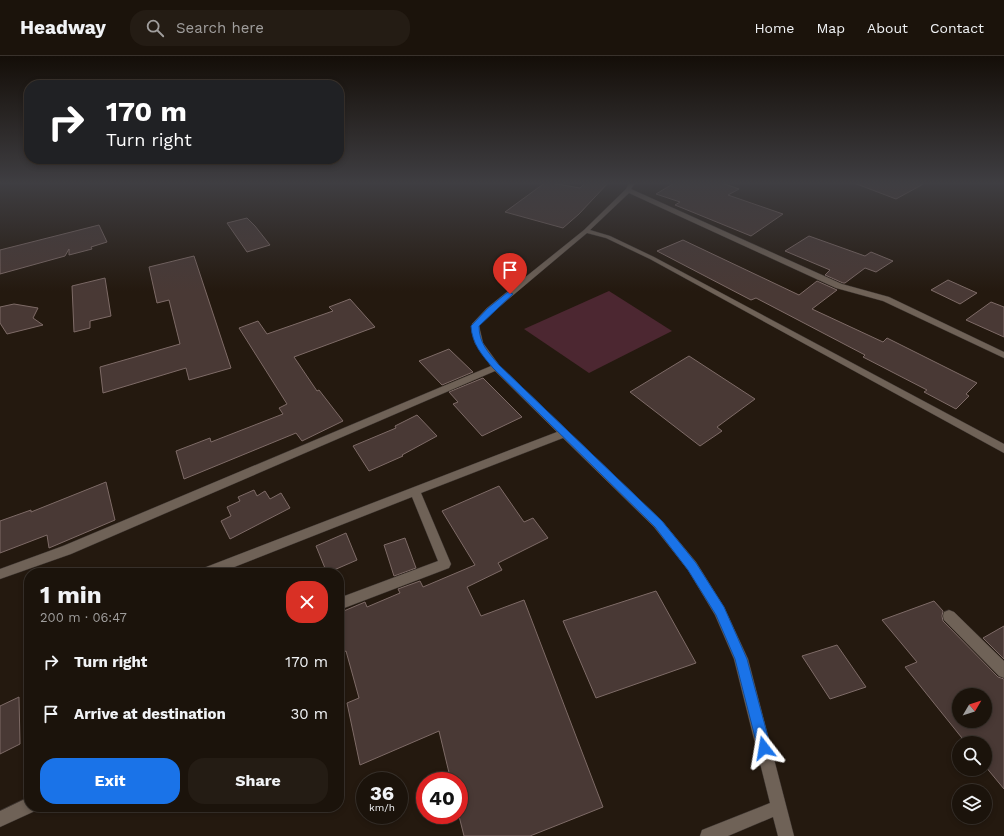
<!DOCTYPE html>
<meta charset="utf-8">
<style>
body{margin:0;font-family:"Work Sans",sans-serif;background:#241c14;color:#f1f3f6;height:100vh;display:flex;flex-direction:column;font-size:15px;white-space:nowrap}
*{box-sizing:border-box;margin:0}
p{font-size:13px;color:#a09e9d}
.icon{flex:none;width:22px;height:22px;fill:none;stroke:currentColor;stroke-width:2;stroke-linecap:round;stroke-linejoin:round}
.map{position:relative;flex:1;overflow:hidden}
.drawer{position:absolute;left:24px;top:512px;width:320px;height:244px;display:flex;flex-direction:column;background:#1b130b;border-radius:16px;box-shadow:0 2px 6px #0003,0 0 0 1px #39322c}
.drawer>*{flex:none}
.hud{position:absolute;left:24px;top:24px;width:320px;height:84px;border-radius:16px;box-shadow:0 2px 6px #0003,0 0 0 1px #39322c;background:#202124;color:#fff;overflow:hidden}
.needle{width:26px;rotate:51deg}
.fabs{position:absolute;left:952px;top:632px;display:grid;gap:8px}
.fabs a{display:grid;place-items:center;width:40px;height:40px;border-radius:50%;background:#1b130b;box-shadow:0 2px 6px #0003,0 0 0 1px #39322c;font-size:20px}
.speed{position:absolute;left:356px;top:716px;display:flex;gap:8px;font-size:20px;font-weight:700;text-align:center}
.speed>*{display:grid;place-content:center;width:52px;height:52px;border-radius:50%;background:#1b130b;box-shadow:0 2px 6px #0003,0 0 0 1px #39322c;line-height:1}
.speed small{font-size:10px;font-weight:400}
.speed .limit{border:6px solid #d22;background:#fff;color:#111}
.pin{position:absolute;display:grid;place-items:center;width:34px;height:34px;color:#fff;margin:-41px -17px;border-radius:50% 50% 50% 0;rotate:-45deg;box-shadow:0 0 4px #0007}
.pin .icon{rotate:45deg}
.me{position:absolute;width:44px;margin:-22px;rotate:346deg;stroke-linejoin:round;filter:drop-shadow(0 0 3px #0008)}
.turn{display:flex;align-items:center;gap:14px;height:84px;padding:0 16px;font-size:18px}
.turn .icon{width:52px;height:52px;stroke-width:2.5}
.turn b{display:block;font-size:28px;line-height:34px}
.round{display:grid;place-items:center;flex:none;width:42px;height:42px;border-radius:16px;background:#241c14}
.head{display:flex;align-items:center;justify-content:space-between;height:68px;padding:0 16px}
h1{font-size:24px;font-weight:700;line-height:30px}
.cta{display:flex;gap:8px;margin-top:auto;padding:8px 16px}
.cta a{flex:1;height:46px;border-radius:16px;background:#1a73e8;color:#fff;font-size:16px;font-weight:700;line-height:46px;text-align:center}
.cta a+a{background:#241c14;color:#f1f3f6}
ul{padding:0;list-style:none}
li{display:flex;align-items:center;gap:12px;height:52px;padding:0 16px}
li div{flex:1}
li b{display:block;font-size:15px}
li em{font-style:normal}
header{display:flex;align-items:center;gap:24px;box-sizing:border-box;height:56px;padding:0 20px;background:#1b130b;border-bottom:1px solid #39322c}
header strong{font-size:19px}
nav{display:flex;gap:22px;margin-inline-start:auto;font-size:14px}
.search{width:280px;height:36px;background:#241c14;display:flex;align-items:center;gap:10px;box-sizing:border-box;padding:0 14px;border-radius:16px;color:#a09e9d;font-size:15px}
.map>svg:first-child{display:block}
</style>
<header>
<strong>Headway</strong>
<div class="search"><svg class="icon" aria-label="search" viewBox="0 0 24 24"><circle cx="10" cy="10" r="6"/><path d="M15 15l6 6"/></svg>Search here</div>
<nav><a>Home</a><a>Map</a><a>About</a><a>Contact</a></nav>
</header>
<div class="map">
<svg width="1004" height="780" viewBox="0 0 1004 780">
<rect width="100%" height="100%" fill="#24190f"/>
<!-- green -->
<path fill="#4c2731" d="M 609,235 L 672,275 L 589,317 L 524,273 Z"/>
<!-- building -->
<g fill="#493935" stroke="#7e6b67" fill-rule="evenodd">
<path d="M 546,126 L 580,132 L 586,126 L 609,126 L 579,158 L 563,172 L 505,156 Z"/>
<path d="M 676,126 L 719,126 L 739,133 L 728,139 L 783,158 L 751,180 L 675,149 L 680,146 L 656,138 Z"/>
<path d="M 854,126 L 927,126 L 896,143 L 854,127 Z"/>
<path d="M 247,162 L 255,170 L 270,189 L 247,196 L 227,167 Z"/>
<path d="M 99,169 L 107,186 L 91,191 L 92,193 L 69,199 L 69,193 L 65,200 L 0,218 L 0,194 Z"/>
<path d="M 809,180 L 865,200 L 871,196 L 893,205 L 876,216 L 865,212 L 845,227 L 843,227 L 825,219 L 830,214 L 785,195 Z"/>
<path d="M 683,184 L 799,239 L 817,225 L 837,234 L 812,253 L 883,286 L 887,282 L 977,327 L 966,338 L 969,340 L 956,353 L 924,336 L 927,334 L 863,301 L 865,299 L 802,266 L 756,242 L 751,244 L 657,195 Z"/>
<path d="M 194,200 L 231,312 L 189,324 L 186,312 L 103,337 L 100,311 L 180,288 L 169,244 L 157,247 L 149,211 Z"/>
<path d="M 105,222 L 111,260 L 90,265 L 90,272 L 74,276 L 72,230 Z"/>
<path d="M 948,224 L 977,237 L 960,248 L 931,234 Z"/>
<path d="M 350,243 L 375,271 L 294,301 L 317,335 L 319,334 L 343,365 L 302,385 L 296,377 L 184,423 L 176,395 L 210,382 L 211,386 L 283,358 L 279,352 L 287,348 L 239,272 L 258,265 L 267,278 L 333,255 L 329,251 Z"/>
<path d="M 991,246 L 1004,251 L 1004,281 L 966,264 Z"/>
<path d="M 14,248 L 38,252 L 33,262 L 43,269 L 7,278 L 0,267 L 0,251 Z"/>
<path d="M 449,293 L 473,316 L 442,329 L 419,305 Z"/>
<path d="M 689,300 L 755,343 L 717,371 L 722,375 L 700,390 L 630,336 Z"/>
<path d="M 483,322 L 522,361 L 482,380 L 453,348 L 458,346 L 449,336 Z"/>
<path d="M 417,359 L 437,380 L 402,399 L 403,400 L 369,415 L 353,390 L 396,372 L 395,370 Z"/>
<path d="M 106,426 L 115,464 L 49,492 L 47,479 L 0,497 L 0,465 L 31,454 L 31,456 Z"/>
<path d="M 499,430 L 524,466 L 533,462 L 548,482 L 498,507 L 502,514 L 467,531 L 481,560 L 524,544 L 603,751 L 530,780 L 464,780 L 459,760 L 459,725 L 451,725 L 439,675 L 360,709 L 347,647 L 359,642 L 346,595 L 339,598 L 339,557 L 365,546 L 367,551 L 400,537 L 398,533 L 420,525 L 423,531 L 475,509 L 442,455 Z"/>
<path d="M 254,434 L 257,440 L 265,435 L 270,443 L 281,437 L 290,452 L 230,483 L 221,465 L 231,460 L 227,451 L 240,445 L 238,441 Z"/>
<path d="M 346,477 L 357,504 L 327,517 L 316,490 Z"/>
<path d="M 405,482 L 416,512 L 394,520 L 384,489 Z"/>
<path d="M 656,535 L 696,607 L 596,642 L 563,565 Z"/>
<path d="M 934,545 L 943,555 L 942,560 L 943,565 L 998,621 L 1004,623 L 1004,733 L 985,710 L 985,687 L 966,687 L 905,611 L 917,606 L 882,564 ZM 959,639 L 985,639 L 985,665 L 959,665 Z"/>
<path d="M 1004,570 L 1004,603 L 983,582 Z"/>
<path d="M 837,589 L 866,631 L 830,643 L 802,600 Z"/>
<path d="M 19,641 L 20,688 L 0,698 L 0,650 Z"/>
</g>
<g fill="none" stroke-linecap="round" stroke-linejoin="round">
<defs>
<g id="minor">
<path d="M 630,126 L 636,126 L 631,133 L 842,228 L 889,241 L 1004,296 L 1004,302 L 883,245 L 836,232 L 629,137 L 590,174 L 610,180 L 654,201 L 1004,388 L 1004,397 L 650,203 L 606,182 L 587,177 L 493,256 L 479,270 L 483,287 L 499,309 L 662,465 L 696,506 L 724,551 L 748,603 L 794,780 L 778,780 L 773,761 L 728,780 L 700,780 L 702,774 L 770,747 L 734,603 L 715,559 L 688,514 L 654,471 L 563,382 L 421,437 L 451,508 L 449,512 L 339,554 L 339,542 L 438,505 L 412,441 L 219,517 L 199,517 L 201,513 L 557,376 L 495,315 L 71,498 L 0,523 L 0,513 L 63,490 L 491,310 L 475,287 L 472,276 L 472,268 L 487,252 L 584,174 L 626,133 Z"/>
<path d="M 949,554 L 954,556 L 1004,605 L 1004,622 L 999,620 L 944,564 L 943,560 L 944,556 Z"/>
<path d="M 29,741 L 29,751 L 36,751 L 35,755 L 0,771 L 0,755 Z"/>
</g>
</defs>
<!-- minor casing -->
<use href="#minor" stroke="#3b332f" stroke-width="1"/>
<!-- minor -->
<use href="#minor" fill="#6f6257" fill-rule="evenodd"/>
</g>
<!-- sky -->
<linearGradient id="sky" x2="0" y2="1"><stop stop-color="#140e08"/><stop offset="0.54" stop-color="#3f3e42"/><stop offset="1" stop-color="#3f3e42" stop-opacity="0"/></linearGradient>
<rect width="1004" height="235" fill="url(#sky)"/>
<!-- route -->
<path fill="#1a73e8" stroke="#114b97" d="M 508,236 L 513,238 L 479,270 C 479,287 488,296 499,309 L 662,465 L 696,507 L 724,551 L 747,603 L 771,692 L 769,697 L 764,699 L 759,697 L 735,603 L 716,559 L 688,514 L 655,471 L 493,312 C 482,299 472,288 471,270 L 488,252 Z"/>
</svg>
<div class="fabs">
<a><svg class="needle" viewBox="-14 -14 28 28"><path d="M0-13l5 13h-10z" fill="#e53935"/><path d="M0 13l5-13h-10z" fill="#a09e9d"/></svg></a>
<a><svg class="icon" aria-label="search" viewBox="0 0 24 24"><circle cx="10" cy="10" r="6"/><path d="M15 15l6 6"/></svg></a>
<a><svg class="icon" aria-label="layers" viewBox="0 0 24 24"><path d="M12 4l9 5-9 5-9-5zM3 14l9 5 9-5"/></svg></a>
</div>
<div class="speed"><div>36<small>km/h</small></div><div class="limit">40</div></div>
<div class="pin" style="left:510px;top:238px;background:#d93025"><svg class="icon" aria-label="arrive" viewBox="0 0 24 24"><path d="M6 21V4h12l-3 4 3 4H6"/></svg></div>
<svg class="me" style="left:764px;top:692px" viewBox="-20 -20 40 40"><path d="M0-17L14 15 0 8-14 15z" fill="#1a73e8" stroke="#fff" stroke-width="4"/></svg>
<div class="hud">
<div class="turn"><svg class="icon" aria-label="right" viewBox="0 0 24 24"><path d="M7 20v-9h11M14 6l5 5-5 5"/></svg><div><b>170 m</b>Turn right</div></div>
</div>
<section class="drawer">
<div class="head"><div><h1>1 min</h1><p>200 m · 06:47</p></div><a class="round" style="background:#d93025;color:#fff"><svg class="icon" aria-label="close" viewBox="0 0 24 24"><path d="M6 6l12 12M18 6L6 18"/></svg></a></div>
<ul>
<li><svg class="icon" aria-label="right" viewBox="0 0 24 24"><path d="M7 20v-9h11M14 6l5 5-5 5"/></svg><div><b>Turn right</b></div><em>170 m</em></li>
<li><svg class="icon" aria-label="arrive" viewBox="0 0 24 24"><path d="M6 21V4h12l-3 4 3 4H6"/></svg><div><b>Arrive at destination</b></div><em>30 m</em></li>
</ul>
<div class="cta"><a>Exit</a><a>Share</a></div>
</section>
</div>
